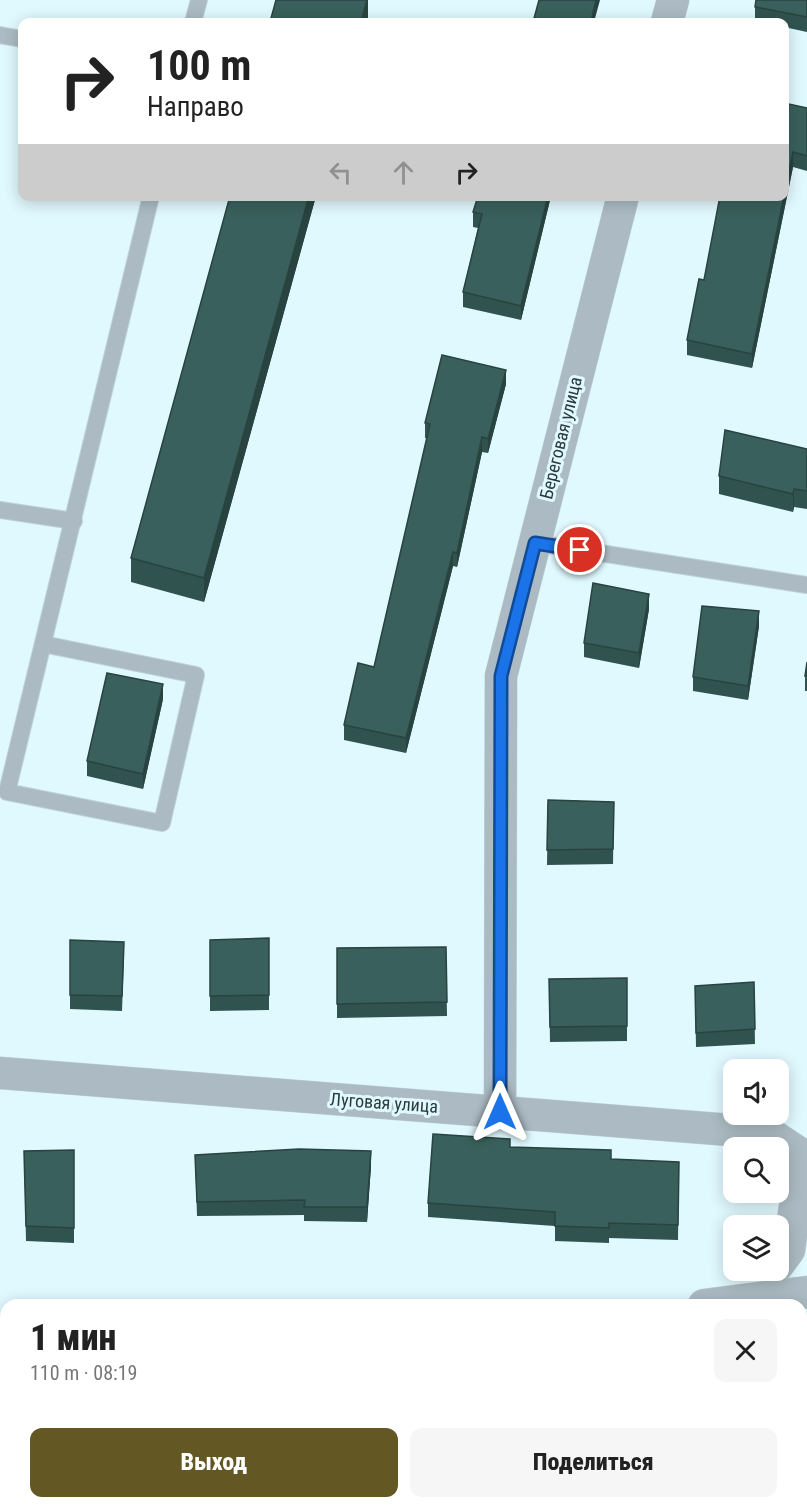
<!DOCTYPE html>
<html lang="ru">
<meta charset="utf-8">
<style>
body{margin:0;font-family:"Roboto Condensed",sans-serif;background:#f6f6f6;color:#222;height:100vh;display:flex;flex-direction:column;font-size:22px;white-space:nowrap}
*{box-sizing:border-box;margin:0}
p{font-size:20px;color:#767676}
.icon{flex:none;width:33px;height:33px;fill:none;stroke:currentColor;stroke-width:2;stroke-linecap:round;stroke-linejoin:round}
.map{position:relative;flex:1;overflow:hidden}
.drawer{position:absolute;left:0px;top:1299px;width:807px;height:210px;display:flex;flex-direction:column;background:#fff;border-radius:18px 18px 0 0;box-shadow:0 3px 15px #0003}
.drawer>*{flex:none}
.banner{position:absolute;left:18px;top:18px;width:771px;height:183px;border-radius:12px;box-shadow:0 3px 15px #0003;background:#fff;color:#222;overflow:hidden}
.tools{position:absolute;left:723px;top:1059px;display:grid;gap:12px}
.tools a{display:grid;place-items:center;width:66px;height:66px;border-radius:12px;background:#fff;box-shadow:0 3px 15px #0003;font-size:30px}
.pin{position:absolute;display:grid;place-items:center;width:51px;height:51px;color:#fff;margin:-26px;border:3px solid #fff;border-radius:50%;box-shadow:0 2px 6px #0007}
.me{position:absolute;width:66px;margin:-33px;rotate:0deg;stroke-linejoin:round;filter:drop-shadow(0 0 4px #0008)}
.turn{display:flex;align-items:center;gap:21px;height:126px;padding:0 30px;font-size:27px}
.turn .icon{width:78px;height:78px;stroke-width:2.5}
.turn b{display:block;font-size:42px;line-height:51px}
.lanes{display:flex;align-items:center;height:57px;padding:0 30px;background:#0003;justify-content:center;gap:30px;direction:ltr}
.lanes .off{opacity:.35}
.round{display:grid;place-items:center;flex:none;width:63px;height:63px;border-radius:12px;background:#f6f6f6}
.headline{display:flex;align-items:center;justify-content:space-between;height:102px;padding:0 30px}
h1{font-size:36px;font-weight:800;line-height:45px}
.button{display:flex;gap:12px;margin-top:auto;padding:12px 30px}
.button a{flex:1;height:69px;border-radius:12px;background:#635724;color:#fff;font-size:24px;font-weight:800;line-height:69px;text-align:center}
.button a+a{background:#f6f6f6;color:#222}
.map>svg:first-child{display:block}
</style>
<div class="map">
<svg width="807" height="1509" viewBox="0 0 807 1509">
<rect width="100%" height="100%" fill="#e0f9fe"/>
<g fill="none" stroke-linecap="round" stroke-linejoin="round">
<defs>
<g id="service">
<path d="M 193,22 L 199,0"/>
<path d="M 0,35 L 22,39"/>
<path d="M 0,510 L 74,521"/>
<path d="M 535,543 L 807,585"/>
<path d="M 43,644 L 196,675 L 162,823 L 7,792 L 151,196"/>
</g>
<g id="minor">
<path d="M 667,22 L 673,0"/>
<path d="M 0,1073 L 769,1133 L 802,1155 L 789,1250 L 778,1265"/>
<path d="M 500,1112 L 501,676 L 623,196"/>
<path d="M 704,1305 L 807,1292"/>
<path d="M 0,1385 L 6,1384"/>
</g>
</defs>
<!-- service casing -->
<use href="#service" stroke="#bcd3d8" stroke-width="18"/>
<!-- minor casing -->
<use href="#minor" stroke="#bcd3d8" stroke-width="33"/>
<!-- service -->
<use href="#service" stroke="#acbbc3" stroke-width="16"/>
<!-- minor -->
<use href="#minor" stroke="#acbbc3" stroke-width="32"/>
</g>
<!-- wall -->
<g fill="#31534f">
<path d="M 807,0 L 807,32 L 784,27 L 784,22 L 760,22 L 755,21 L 755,7 Z"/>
<path d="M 784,103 L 807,108 L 807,171 L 793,167 L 752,368 L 687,355 L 687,340 L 704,280 Z"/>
<path d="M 230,196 L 316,196 L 204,602 L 131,582 L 131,558 Z"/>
<path d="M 551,196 L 521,320 L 463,307 L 463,292 L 478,228 L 473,227 L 473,212 Z"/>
<path d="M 506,384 L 488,453 L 482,452 L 457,567 L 453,566 L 406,753 L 344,740 L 344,725 L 374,667 L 427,438 L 425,438 L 425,423 Z"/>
<path d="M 807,449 L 807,509 L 794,507 L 793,512 L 719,494 L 719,476 Z"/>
<path d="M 649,609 L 639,668 L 584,657 L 584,643 Z"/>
<path d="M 759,626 L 748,700 L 693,691 L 693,677 Z"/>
<path d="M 807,662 L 807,691 L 805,691 L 805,676 Z"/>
<path d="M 163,699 L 143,789 L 87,776 L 87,761 Z"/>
<path d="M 548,800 L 614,802 L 613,864 L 547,865 Z"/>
<path d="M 269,938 L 269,1010 L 210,1011 L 210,940 Z"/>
<path d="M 70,940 L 124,956 L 122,1011 L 70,1009 Z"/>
<path d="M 446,947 L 447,1016 L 337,1018 L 337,948 Z"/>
<path d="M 627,978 L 627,1041 L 550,1042 L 549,979 Z"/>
<path d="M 754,982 L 755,1044 L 696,1047 L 695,986 Z"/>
<path d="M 510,1147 L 611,1159 L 679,1162 L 678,1240 L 609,1238 L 609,1243 L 555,1241 L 555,1226 L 428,1217 L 428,1203 Z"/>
<path d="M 74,1150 L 74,1243 L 26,1241 L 24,1151 Z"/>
<path d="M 195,1155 L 371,1166 L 367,1222 L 304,1221 L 304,1215 L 197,1216 Z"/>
<path d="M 185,1503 L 298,1503 L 259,1509 L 186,1509 Z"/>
</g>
<!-- shaded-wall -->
<g fill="#284340">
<path d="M 367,0 L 368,0 L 368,20 L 367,22 L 361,22 Z"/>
<path d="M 596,0 L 600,0 L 594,22 L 591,22 Z"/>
<path d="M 793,152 L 793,167 L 752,368 L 752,354 Z"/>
<path d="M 309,196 L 316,196 L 204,602 L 204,578 Z"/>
<path d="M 548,196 L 551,196 L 521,320 L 521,306 Z"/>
<path d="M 506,370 L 506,384 L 488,453 L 488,439 Z"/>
<path d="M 482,437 L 482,452 L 457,567 L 457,553 Z"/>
<path d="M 794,489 L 794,507 L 793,512 L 793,494 Z"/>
<path d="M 453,552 L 453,566 L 406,753 L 406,738 Z"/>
<path d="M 649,594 L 649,609 L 639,668 L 639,653 Z"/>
<path d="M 759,611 L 759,626 L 748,700 L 748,686 Z"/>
<path d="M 163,684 L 163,699 L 143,789 L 143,774 Z"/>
<path d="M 371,1151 L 371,1166 L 367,1222 L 367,1207 Z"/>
</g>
<!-- building -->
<g fill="#39605c" stroke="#284340" stroke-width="1.5">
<path d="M 276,0 L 367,0 L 361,22 L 270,22 Z"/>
<path d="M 539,0 L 596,0 L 591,22 L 533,22 Z"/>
<path d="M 756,0 L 807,0 L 807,17 L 755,7 Z"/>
<path d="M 784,103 L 807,108 L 807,156 L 793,152 L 784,194 Z"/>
<path d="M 230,196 L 309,196 L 204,578 L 131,558 Z"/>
<path d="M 478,196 L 548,196 L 521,306 L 463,292 L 482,214 L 473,212 Z"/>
<path d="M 720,196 L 784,196 L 752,354 L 687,340 L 699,279 L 704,280 Z"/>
<path d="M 442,355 L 506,370 L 488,439 L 482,437 L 457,553 L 453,552 L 406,738 L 344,725 L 358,663 L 374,667 L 430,424 L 425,423 Z"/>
<path d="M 725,430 L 807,449 L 807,491 L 794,489 L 793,494 L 719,476 Z"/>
<path d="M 593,583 L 649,594 L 639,653 L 584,643 Z"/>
<path d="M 702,606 L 759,611 L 748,686 L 693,677 Z"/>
<path d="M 807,662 L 807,676 L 805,676 Z"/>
<path d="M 107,673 L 163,684 L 143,774 L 87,761 Z"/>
<path d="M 548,800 L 614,802 L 613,849 L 547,850 Z"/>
<path d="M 269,938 L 269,995 L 210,996 L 210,940 Z"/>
<path d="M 70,940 L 124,942 L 122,996 L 70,995 Z"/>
<path d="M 446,947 L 447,1002 L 337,1004 L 337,948 Z"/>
<path d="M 627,978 L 627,1026 L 550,1027 L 549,979 Z"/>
<path d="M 754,982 L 755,1029 L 696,1033 L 695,986 Z"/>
<path d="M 433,1134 L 510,1139 L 510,1147 L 611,1150 L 611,1159 L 679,1162 L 678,1225 L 609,1223 L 609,1228 L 555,1226 L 555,1212 L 428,1203 Z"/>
<path d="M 299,1149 L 371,1151 L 367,1207 L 304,1207 L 305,1200 L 197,1202 L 195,1155 Z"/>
<path d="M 74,1150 L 74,1228 L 26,1226 L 24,1151 Z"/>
</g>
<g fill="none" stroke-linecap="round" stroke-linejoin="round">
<defs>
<path id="route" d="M 500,1112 L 501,676 L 535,543 L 580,550"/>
</defs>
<!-- route casing -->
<use href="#route" stroke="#114b97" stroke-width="15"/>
<!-- route -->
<use href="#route" stroke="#1a73e8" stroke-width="10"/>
</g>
<g text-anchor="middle" stroke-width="6" stroke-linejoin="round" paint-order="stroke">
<!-- street labels -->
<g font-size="18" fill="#2a3a3e" stroke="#e0f9fe">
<text transform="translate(561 438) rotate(-76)" y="6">Береговая улица</text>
<text transform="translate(384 1103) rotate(4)" y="6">Луговая улица</text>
</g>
</g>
</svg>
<div class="tools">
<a><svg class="icon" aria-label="sound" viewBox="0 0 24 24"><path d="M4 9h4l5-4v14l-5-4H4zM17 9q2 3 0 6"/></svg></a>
<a><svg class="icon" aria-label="search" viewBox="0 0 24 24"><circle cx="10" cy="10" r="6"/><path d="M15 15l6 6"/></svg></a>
<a><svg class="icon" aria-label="layers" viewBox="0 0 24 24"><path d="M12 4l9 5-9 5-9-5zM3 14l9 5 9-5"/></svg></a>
</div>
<div class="pin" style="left:580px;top:550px;background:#d93025"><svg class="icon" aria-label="arrive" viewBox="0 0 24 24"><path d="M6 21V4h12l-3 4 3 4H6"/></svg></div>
<svg class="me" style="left:500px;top:1112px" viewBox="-20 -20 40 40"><path d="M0-17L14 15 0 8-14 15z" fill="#1a73e8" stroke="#fff" stroke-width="4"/></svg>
<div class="banner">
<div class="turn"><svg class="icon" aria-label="right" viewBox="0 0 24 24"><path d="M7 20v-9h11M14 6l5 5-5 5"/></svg><div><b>100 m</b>Направо</div></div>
<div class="lanes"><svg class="icon off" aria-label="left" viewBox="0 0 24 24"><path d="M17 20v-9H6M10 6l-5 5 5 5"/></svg><svg class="icon off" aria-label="ahead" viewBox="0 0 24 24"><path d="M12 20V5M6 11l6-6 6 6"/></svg><svg class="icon" aria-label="right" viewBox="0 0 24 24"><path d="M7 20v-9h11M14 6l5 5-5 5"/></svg></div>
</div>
<section class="drawer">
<div class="headline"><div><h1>1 мин</h1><p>110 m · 08:19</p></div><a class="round"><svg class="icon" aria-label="close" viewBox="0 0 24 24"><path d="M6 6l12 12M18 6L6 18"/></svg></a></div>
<div class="button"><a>Выход</a><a>Поделиться</a></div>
</section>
</div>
